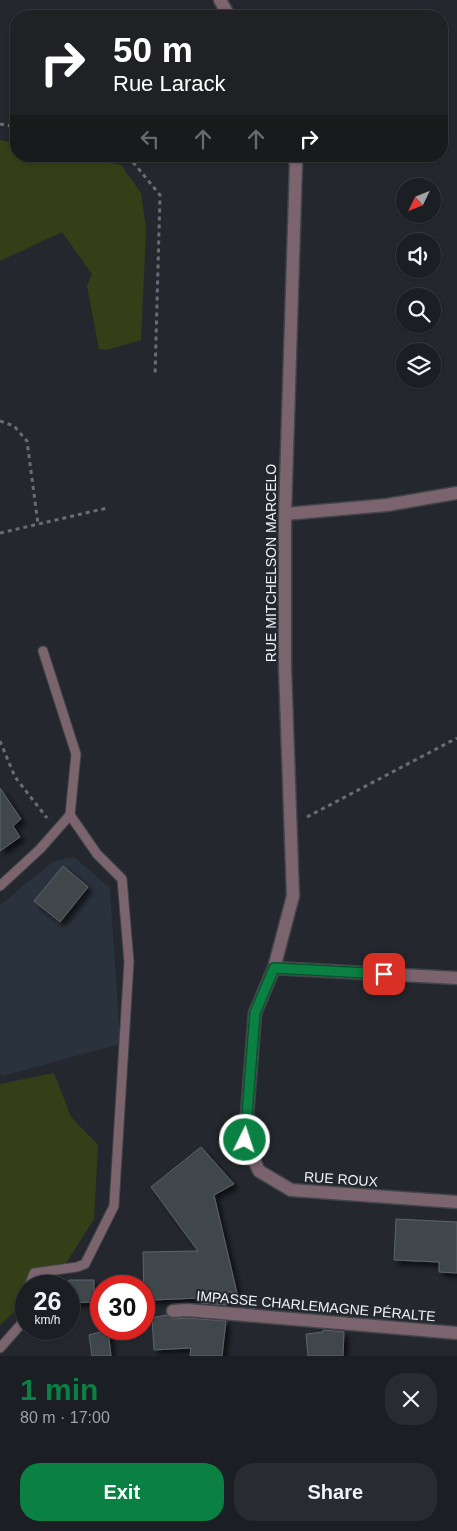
<!DOCTYPE html>
<meta charset="utf-8">
<style>
body{margin:0;font-family:Arial,sans-serif;background:#282b2f;color:#f1f3f6;height:100vh;display:flex;flex-direction:column;font-size:19px;white-space:nowrap}
*{box-sizing:border-box;margin:0}
p{font-size:16px;color:#a0a2a5}
.icon{flex:none;width:28px;height:28px;fill:none;stroke:currentColor;stroke-width:2;stroke-linecap:round;stroke-linejoin:round}
.map{position:relative;height:1356px;overflow:hidden}
.details{display:flex;flex-direction:column;background:#1b1e22;flex:1}
.details>*{flex:none}
.top-card{position:absolute;left:10px;top:10px;width:438px;height:152px;border-radius:20px;box-shadow:0 1px 4px #0004,0 0 0 1px #393c40;background:#202124;color:#fff;overflow:hidden}
.needle{width:32px;rotate:227deg}
.buttons{position:absolute;left:396px;top:178px;display:grid;gap:10px}
.buttons a{display:grid;place-items:center;width:45px;height:45px;border-radius:50%;background:#1b1e22;box-shadow:0 1px 4px #0004,0 0 0 1px #393c40;font-size:25px}
.speed{position:absolute;left:15px;top:1275px;display:flex;gap:10px;font-size:25px;font-weight:700;text-align:center}
.speed>*{display:grid;place-content:center;width:65px;height:65px;border-radius:50%;background:#1b1e22;box-shadow:0 1px 4px #0004,0 0 0 1px #393c40;line-height:1}
.speed small{font-size:12px;font-weight:400}
.speed .limit{border:8px solid #d22;background:#fff;color:#111}
.pin{position:absolute;display:grid;place-items:center;width:42px;height:42px;color:#fff;margin:-21px;border-radius:10px;box-shadow:0 2px 8px #0006}
.me{position:absolute;width:55px;margin:-28px;rotate:4deg;stroke-linejoin:round;filter:drop-shadow(0 0 4px #0008)}
.turn{display:flex;align-items:center;gap:18px;height:105px;padding:0 20px;font-size:22px}
.turn .icon{width:65px;height:65px;stroke-width:2.5}
.turn b{display:block;font-size:35px;line-height:42px}
.lanes{display:flex;align-items:center;height:48px;padding:0 20px;background:#0003;justify-content:center;gap:25px;direction:ltr}
.lanes .off{opacity:.35}
.round{display:grid;place-items:center;flex:none;width:52px;height:52px;border-radius:20px;background:#282b2f}
.head{display:flex;align-items:center;justify-content:space-between;height:85px;padding:0 20px}
h1{font-size:30px;font-weight:700;line-height:38px;color:#0b8043}
.button{display:flex;gap:10px;margin-top:auto;padding:10px 20px}
.button a{flex:1;height:58px;border-radius:20px;background:#0b8043;color:#fff;font-size:20px;font-weight:700;line-height:58px;text-align:center}
.button a+a{background:#282b2f;color:#f1f3f6}
.map>svg:first-child{display:block}
</style>
<div class="map">
<svg width="457" height="1356" viewBox="0 0 457 1356">
<defs>
<filter id="shadow"><feDropShadow dx="4.5" dy="4.5" stdDeviation="2.5" flood-color="#0009"/></filter>
</defs>
<rect width="100%" height="100%" fill="#24282e"/>
<!-- built -->
<path fill="#2a323d" d="M 74,857 L 110,888 L 120,1044 L 2,1076 L 0,1074 L 0,905 L 54,861 Z"/>
<!-- green -->
<g fill="#343f17">
<path d="M 0,140 L 16,144 L 16,156 L 77,156 L 121,165 L 141,193 L 146,229 L 141,340 L 107,350 L 99,349 L 87,286 L 92,274 L 62,232 L 0,261 Z"/>
<path d="M 54,1073 L 71,1117 L 98,1145 L 94,1219 L 66,1263 L 42,1286 L 26,1286 L 26,1301 L 0,1325 L 0,1084 Z"/>
</g>
<!-- building -->
<g fill="#41464c" stroke="#5e636a" filter="url(#shadow)">
<path d="M 0,788 L 21,819 L 13,826 L 20,837 L 0,851 Z"/>
<path d="M 63,866 L 88,887 L 60,922 L 34,901 Z"/>
<path d="M 201,1147 L 234,1184 L 214,1195 L 237,1293 L 228,1292 L 227,1305 L 201,1303 L 200,1298 L 152,1300 L 152,1298 L 144,1298 L 143,1252 L 198,1251 L 151,1187 Z"/>
<path d="M 396,1219 L 457,1222 L 457,1273 L 439,1272 L 439,1262 L 394,1260 Z"/>
<path d="M 69,1280 L 94,1280 L 94,1302 L 69,1303 Z"/>
<path d="M 166,1315 L 173,1319 L 187,1318 L 226,1321 L 222,1356 L 190,1356 L 191,1348 L 154,1350 L 152,1318 Z"/>
<path d="M 108,1330 L 111,1356 L 92,1356 L 89,1335 Z"/>
<path d="M 323,1330 L 344,1332 L 343,1356 L 308,1356 L 306,1334 L 323,1332 Z"/>
</g>
<g fill="none" stroke-linecap="round" stroke-linejoin="round">
<defs>
<g id="lane">
<path d="M 0,886 L 40,849 L 70,815"/>
<path d="M 29,1286 L 34,1273 L 77,1267 L 85,1264 L 114,1206 L 129,962 L 122,879 L 97,854 L 70,815 L 76,754 L 43,651"/>
<path d="M 0,1348 L 22,1323 L 26,1301"/>
</g>
<g id="street">
<path d="M 220,0 L 229,16"/>
<path d="M 293,156 L 296,164 L 285,514 L 285,668 L 293,896 L 274,968 L 255,1013 L 245,1140 L 259,1171 L 291,1190 L 457,1202"/>
<path d="M 285,514 L 387,505 L 457,493"/>
<path d="M 274,968 L 457,978"/>
<path d="M 173,1311 L 187,1310 L 457,1333"/>
</g>
</defs>
<!-- lane casing -->
<use href="#lane" stroke="#41444a" stroke-width="11"/>
<!-- street casing -->
<use href="#street" stroke="#41444a" stroke-width="15"/>
<!-- path -->
<g stroke="#6a6e73" stroke-width="3" stroke-dasharray="4 4" stroke-linecap="butt">
<path d="M 0,124 L 16,127"/>
<path d="M 128,156 L 160,195 L 155,376"/>
<path d="M 0,421 L 14,426 L 27,441 L 38,524"/>
<path d="M 0,533 L 107,508"/>
<path d="M 0,741 L 15,777 L 47,818"/>
<path d="M 307,817 L 457,738"/>
</g>
<!-- lane -->
<use href="#lane" stroke="#7b646e" stroke-width="9"/>
<!-- street -->
<use href="#street" stroke="#7b646e" stroke-width="12"/>
</g>
<g fill="none" stroke-linecap="round" stroke-linejoin="round">
<defs>
<path id="route" d="M 245,1140 L 255,1013 L 274,968 L 384,974"/>
</defs>
<!-- route casing -->
<use href="#route" stroke="#07532c" stroke-width="12"/>
<!-- route -->
<use href="#route" stroke="#0b8043" stroke-width="9"/>
</g>
<g text-anchor="middle" stroke-width="4" stroke-linejoin="round" paint-order="stroke">
<!-- street labels -->
<g font-size="14" fill="#f0f3f7" stroke="#24282e">
<text transform="translate(271 563) rotate(-90)" y="5">RUE MITCHELSON MARCELO</text>
<text transform="translate(341 1179) rotate(4)" y="5">RUE ROUX</text>
<text transform="translate(316 1306) rotate(5)" y="5">IMPASSE CHARLEMAGNE PÉRALTE</text>
</g>
</g>
</svg>
<div class="buttons">
<a><svg class="needle" viewBox="-14 -14 28 28"><path d="M0-13l5 13h-10z" fill="#e53935"/><path d="M0 13l5-13h-10z" fill="#a0a2a5"/></svg></a>
<a><svg class="icon" aria-label="sound" viewBox="0 0 24 24"><path d="M4 9h4l5-4v14l-5-4H4zM17 9q2 3 0 6"/></svg></a>
<a><svg class="icon" aria-label="search" viewBox="0 0 24 24"><circle cx="10" cy="10" r="6"/><path d="M15 15l6 6"/></svg></a>
<a><svg class="icon" aria-label="layers" viewBox="0 0 24 24"><path d="M12 4l9 5-9 5-9-5zM3 14l9 5 9-5"/></svg></a>
</div>
<div class="speed"><div>26<small>km/h</small></div><div class="limit">30</div></div>
<div class="pin" style="left:384px;top:974px;background:#d93025"><svg class="icon" aria-label="arrive" viewBox="0 0 24 24"><path d="M6 21V4h12l-3 4 3 4H6"/></svg></div>
<svg class="me" style="left:245px;top:1140px" viewBox="-20 -20 40 40"><circle r="17" fill="#0b8043" stroke="#fff" stroke-width="3"/><path d="M0-11L8 9 0 5-8 9z" fill="#fff"/></svg>
<div class="top-card">
<div class="turn"><svg class="icon" aria-label="right" viewBox="0 0 24 24"><path d="M7 20v-9h11M14 6l5 5-5 5"/></svg><div><b>50 m</b>Rue Larack</div></div>
<div class="lanes"><svg class="icon off" aria-label="left" viewBox="0 0 24 24"><path d="M17 20v-9H6M10 6l-5 5 5 5"/></svg><svg class="icon off" aria-label="ahead" viewBox="0 0 24 24"><path d="M12 20V5M6 11l6-6 6 6"/></svg><svg class="icon off" aria-label="ahead" viewBox="0 0 24 24"><path d="M12 20V5M6 11l6-6 6 6"/></svg><svg class="icon" aria-label="right" viewBox="0 0 24 24"><path d="M7 20v-9h11M14 6l5 5-5 5"/></svg></div>
</div>
</div>
<section class="details">
<div class="head"><div><h1>1 min</h1><p>80 m · 17:00</p></div><a class="round"><svg class="icon" aria-label="close" viewBox="0 0 24 24"><path d="M6 6l12 12M18 6L6 18"/></svg></a></div>
<div class="button"><a>Exit</a><a>Share</a></div>
</section>
